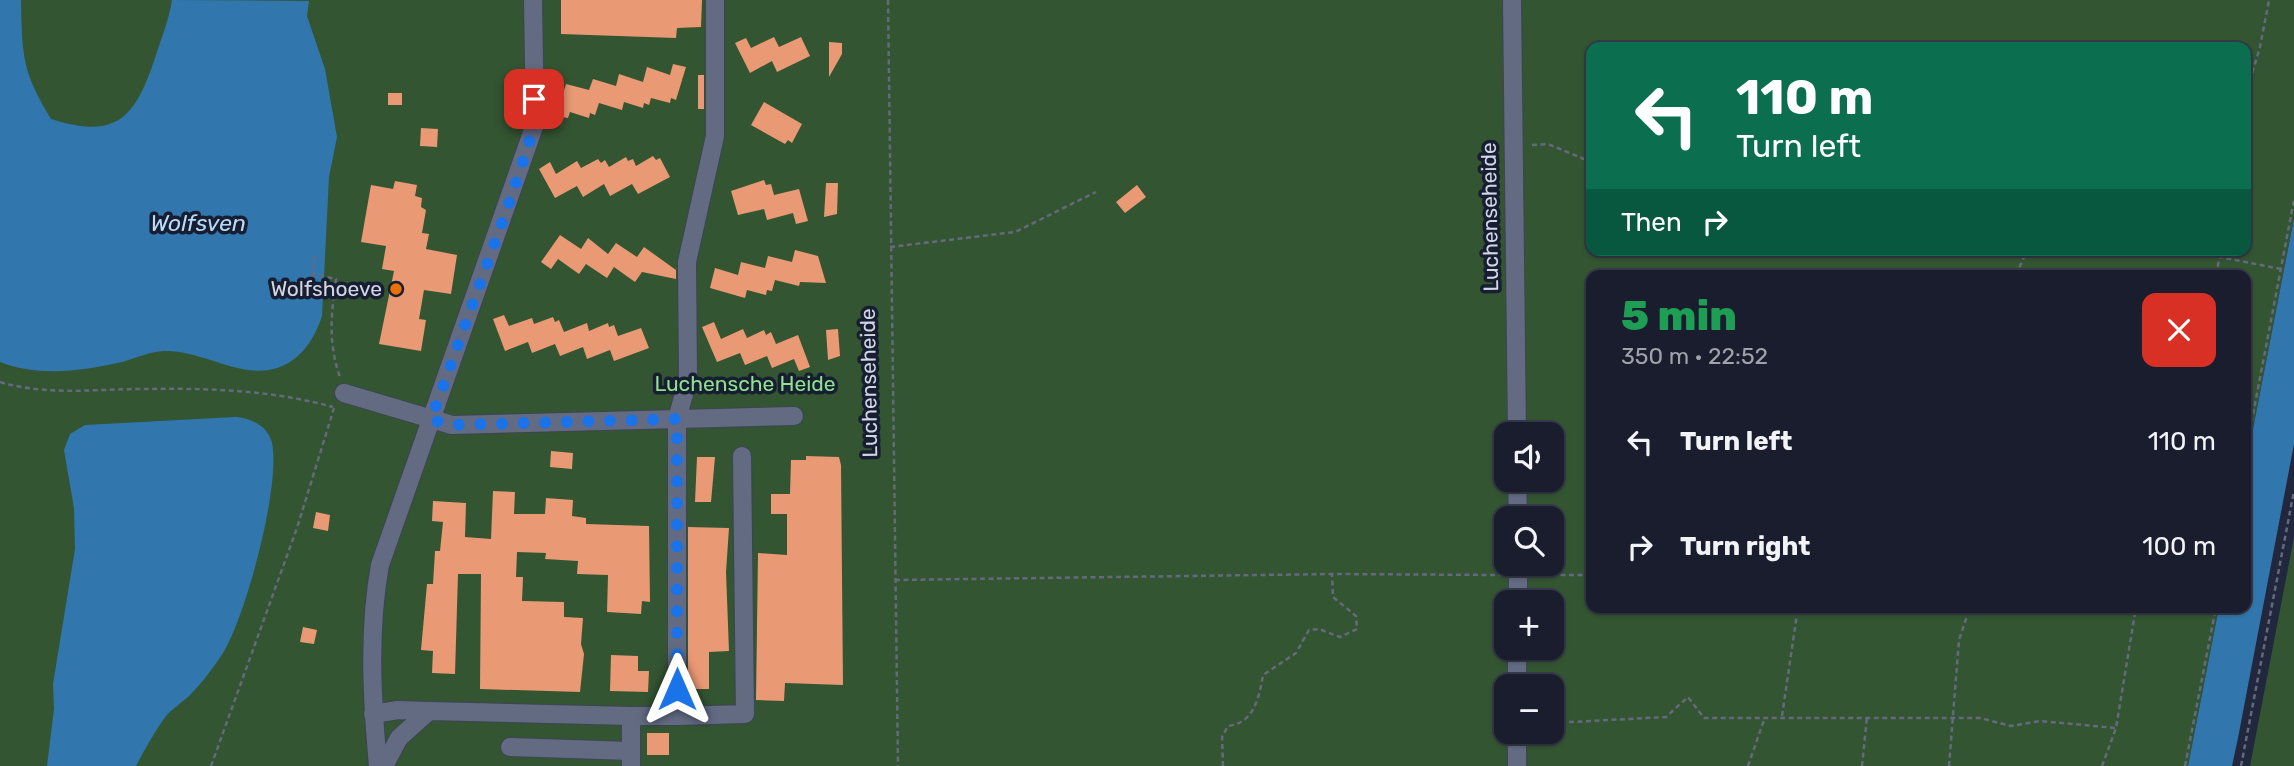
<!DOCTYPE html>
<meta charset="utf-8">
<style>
body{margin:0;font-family:Rubik,sans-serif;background:#262a39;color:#f1f3f6;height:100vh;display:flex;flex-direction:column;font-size:26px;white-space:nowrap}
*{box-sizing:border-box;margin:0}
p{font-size:23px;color:#9fa2aa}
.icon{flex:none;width:38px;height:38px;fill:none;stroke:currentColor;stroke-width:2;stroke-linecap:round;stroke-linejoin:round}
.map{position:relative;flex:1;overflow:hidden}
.side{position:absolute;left:1586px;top:270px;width:665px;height:343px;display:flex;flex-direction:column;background:#191d2d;border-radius:14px;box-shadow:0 2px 5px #0004,0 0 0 2px #373b49}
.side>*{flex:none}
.guide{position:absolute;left:1586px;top:42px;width:665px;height:214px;border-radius:14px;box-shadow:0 2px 5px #0004,0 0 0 2px #373b49;background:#0b6e4f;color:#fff;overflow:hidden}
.fabs{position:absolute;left:1494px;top:422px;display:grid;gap:14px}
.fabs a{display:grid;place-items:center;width:70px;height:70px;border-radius:14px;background:#191d2d;box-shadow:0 2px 5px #0004,0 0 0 2px #373b49;font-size:35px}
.pin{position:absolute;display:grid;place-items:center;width:60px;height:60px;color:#fff;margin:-30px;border-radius:14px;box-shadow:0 4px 10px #0006}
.me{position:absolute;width:77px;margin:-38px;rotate:0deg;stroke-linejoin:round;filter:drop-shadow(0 0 5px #0008)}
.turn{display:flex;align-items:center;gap:24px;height:147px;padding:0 35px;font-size:32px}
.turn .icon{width:91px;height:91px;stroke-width:2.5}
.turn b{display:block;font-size:49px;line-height:60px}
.then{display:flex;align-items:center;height:66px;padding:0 35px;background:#0003;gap:14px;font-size:26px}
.round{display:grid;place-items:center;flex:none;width:74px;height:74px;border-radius:14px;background:#262a39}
.summary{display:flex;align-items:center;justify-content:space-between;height:119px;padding:0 35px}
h1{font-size:42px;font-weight:800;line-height:52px;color:#1e9e55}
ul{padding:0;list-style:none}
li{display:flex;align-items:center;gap:21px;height:105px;padding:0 35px}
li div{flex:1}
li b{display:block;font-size:26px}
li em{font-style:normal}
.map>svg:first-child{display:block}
</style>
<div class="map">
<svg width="2294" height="766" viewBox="0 0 2294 766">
<rect width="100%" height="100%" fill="#21273c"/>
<!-- green -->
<g fill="#335532" fill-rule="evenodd">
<path d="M 0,0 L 2294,0 L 2294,218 L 2245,470 L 2245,275 L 1591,275 L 1591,607 L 2219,607 L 2188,766 L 0,766 ZM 1591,47 L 2245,47 L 2245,250 L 1591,250 ZM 1507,434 L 1552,434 L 1552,480 L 1507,480 ZM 1507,518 L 1552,518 L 1552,564 L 1507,564 ZM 1507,602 L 1552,602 L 1552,648 L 1507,648 ZM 1507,686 L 1552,686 L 1552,732 L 1507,732 Z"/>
<path d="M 2294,537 L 2294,766 L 2250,766 Z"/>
</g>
<!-- water -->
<g fill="#3177ae">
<path d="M 0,0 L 21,0 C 22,56 22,71 51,119 C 117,140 135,118 155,58 C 161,39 169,20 172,0 L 309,1 L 307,16 L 325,69 L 337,137 L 329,177 L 322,316 C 314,341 298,365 269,370 C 233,375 200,350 164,351 C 149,352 136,358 122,362 C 83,371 38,377 0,362 Z"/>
<path d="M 2294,218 L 2294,444 L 2238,738 L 2232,766 L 2188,766 L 2219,607 L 2245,607 L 2245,470 Z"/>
<path d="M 235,417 C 251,418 268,426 272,443 C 281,485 246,616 223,653 C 214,667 202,683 190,695 C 183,702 173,708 166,716 C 155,731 145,749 136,766 L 47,766 L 54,709 L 53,684 L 75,549 L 74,508 L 64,450 L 70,434 L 85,425 Z"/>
</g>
<!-- building -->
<g fill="#ea9975">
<path d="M 561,0 L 702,0 L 701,27 L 677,28 L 676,38 L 561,34 Z"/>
<path d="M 774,37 L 779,47 L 801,37 L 810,56 L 777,72 L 772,61 L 750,73 L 735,43 L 746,38 L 751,48 Z"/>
<path d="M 829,42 L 842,43 L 842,54 L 829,77 Z"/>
<path d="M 673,64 L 686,67 L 676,100 L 671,98 L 670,103 L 651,98 L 649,105 L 644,103 L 643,108 L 624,102 L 622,110 L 599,103 L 595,115 L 590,113 L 589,118 L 570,112 L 568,118 L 556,116 L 566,84 L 589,90 L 593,79 L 616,86 L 619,74 L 643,82 L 647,67 L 670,75 Z"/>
<rect x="698" y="75" width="6" height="34"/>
<rect x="388" y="93" width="14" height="12"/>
<path d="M 764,102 L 802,124 L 792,143 L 788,140 L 785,144 L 751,125 Z"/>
<path d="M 421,128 L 438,129 L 437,147 L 420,146 Z"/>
<path d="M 653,156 L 656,160 L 660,158 L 670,177 L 638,194 L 632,184 L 610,196 L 604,184 L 583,197 L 577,186 L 555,198 L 539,169 L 550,162 L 556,174 L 577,161 L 581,168 L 598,159 L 601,163 L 605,160 L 609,167 L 626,157 L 628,161 L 633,159 L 636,166 Z"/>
<path d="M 764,180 L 766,185 L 771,184 L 774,195 L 799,189 L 808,221 L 796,224 L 793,213 L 767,220 L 764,209 L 738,215 L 731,191 Z"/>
<path d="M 395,181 L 417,185 L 415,196 L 422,198 L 421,207 L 426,210 L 422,233 L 429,234 L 426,249 L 457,255 L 451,294 L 424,290 L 419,319 L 426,320 L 421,351 L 379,344 L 394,271 L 382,269 L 386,246 L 361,242 L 371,185 L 393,189 Z"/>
<path d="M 826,183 L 838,183 L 837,214 L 824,217 Z"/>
<path d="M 1137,185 L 1146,197 L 1125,213 L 1116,202 Z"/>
<path d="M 560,235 L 581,249 L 588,238 L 608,254 L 616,243 L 637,257 L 644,247 L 676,270 L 676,279 L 642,272 L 635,282 L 614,267 L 607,278 L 586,264 L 579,274 L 558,259 L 551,269 L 541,262 Z"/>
<path d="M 795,250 L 818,256 L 826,283 L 800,282 L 799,286 L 775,280 L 772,291 L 767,290 L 766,295 L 747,290 L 745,298 L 710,288 L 715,268 L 738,275 L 741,262 L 765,268 L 768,256 L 792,262 Z"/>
<path d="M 504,315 L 509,326 L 532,318 L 534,324 L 553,317 L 555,322 L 559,320 L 564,332 L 587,323 L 589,331 L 608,323 L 609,327 L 614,325 L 618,336 L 641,328 L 649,348 L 614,361 L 610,350 L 587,359 L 583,347 L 560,356 L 555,344 L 532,353 L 528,342 L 505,351 L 493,319 Z"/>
<path d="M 714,322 L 721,339 L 743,329 L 747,338 L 764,330 L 766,335 L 771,332 L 776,344 L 798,335 L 810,367 L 799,371 L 794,359 L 772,368 L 767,356 L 745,365 L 740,353 L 717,362 L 702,327 Z"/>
<path d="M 838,329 L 840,356 L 828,360 L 826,330 Z"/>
<path d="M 551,451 L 573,453 L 572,469 L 550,467 Z"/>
<path d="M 806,456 L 839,457 L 841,465 L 843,685 L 785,683 L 784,701 L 756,700 L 758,553 L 787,555 L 787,514 L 771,514 L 771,494 L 790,494 L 791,460 L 806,460 Z"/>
<path d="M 697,457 L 715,457 L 711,502 L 695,502 Z"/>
<path d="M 493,491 L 515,492 L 514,514 L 545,514 L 546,498 L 573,500 L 572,516 L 586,518 L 586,524 L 649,526 L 650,602 L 642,601 L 641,614 L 607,612 L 608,575 L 577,574 L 578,561 L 545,559 L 546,553 L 517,552 L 516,577 L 523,577 L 522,601 L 564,602 L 564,617 L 583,618 L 581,644 L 584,654 L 580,692 L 480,689 L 481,574 L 458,574 L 455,674 L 432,673 L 433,651 L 421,650 L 427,584 L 433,584 L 435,551 L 440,551 L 443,522 L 432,521 L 433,501 L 466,503 L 465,537 L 491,539 Z"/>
<path d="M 316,512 L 330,515 L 328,531 L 313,528 Z"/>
<path d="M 688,527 L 729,528 L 726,572 L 729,651 L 709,652 L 709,689 L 688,689 Z"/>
<path d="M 303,627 L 317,630 L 314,644 L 300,642 Z"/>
<path d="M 611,655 L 638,656 L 638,671 L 649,671 L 648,692 L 610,691 Z"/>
<rect x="647" y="733" width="22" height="22"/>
</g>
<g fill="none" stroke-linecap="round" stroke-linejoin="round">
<defs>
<g id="minor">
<path d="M 1512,0 L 1517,434"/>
<path d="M 344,393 L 452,425 L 794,416"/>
<path d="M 1517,480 L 1518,518"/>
<path d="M 1518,602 L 1518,564"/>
<path d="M 1517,686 L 1517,648"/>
<path d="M 373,714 L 398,710 L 429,711"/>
<path d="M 677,716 L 745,714 L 742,456"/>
<path d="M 1517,732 L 1517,766"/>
<path d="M 510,747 L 631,751"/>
<path d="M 378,766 C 372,699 368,631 380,565 L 535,124 L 533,0"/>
<path d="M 384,766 L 399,738 L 429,711 L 631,716"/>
<path d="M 631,766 L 631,716 L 677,716 L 677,419 L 688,380 L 687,262 L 715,136 L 715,0"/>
</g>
</defs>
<!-- minor casing -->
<use href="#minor" stroke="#3e4455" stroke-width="20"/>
<!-- path -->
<g stroke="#646a7c" stroke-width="2.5" stroke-dasharray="5 3.5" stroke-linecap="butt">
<path d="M 888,0 L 898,766"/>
<path d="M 2245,97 L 2260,47 L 2269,0"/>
<path d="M 1532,145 L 1548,144 L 1591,162"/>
<path d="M 890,247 L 1015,232 L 1096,192"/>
<path d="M 1980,250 L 2220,257 L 2281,269"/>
<path d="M 315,256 L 312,274 L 336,279 C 331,314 328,344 340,377"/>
<path d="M 2016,275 L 2027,250"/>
<path d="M 2216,275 L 2221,250"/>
<path d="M 307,294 L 312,274"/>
<path d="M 0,382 C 47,396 95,389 143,389 C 207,388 272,390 333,407"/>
<path d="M 2245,456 L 2294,200"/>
<path d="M 1535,575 L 1591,575"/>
<path d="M 895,580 L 1332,574 L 1501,575"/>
<path d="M 1782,716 L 1798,607"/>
<path d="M 1552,723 L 1666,717 L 1688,697 L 1704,718 L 1980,718 L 2011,726 L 2040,721 L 2116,728"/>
<path d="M 211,766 L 297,528 L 334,408"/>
<path d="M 1223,766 L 1222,737 L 1228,726 C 1254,723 1259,698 1263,675 L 1296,653 L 1309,630 L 1319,629 L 1340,637 L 1357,629 L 1356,616 L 1333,597 L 1332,574"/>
<path d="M 1748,766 L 1764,720"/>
<path d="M 1862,766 L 1867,717"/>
<path d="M 1949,766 L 1959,640 L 1970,607"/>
<path d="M 2102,766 L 2116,728 L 2136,607"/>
<path d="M 2185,766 L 2216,607"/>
<path d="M 2241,766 L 2294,491"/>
</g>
<!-- minor -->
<use href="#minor" stroke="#636b83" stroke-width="18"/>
</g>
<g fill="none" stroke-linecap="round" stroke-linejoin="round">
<!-- route -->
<path stroke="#1a73e8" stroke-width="12" stroke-dasharray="0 21.6" d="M 534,99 L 535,124 L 513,192 L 431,420 L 452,425 L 677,419 L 677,689"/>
</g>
<!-- markers -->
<circle fill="#e8710a" stroke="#171e31" stroke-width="2.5" cx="396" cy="289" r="7"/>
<g text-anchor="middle" stroke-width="7" stroke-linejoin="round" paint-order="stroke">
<!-- street labels -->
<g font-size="21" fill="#d2d7e5" stroke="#171e31">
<text transform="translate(1490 217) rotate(-91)" y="7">Luchenseheide</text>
<text transform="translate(869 383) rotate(-91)" y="7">Luchenseheide</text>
</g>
<!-- poi labels -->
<g font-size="21" fill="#d2d7e5" stroke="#171e31" text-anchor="end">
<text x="382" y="296">Wolfshoeve</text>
</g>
<!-- park labels -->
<g font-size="21" fill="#90e28d" stroke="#171e31">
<text x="745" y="391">Luchensche Heide</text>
</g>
<!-- water labels -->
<g font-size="23" font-style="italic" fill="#b9dbfa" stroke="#171e31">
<text x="198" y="231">Wolfsven</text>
</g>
</g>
</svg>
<div class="fabs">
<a><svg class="icon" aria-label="sound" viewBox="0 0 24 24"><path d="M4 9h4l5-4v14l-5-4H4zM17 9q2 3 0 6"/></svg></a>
<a><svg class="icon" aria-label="search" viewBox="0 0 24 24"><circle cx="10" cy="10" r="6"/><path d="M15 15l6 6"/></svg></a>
<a>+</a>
<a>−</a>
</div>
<div class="pin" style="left:534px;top:99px;background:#d93025"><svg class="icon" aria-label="arrive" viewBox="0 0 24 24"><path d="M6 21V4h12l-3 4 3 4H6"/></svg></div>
<svg class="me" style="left:677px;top:689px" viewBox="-20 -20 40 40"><path d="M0-17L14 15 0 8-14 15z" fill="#1a73e8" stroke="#fff" stroke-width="4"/></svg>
<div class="guide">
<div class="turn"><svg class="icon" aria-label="left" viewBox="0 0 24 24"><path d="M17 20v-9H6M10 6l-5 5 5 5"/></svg><div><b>110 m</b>Turn left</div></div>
<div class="then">Then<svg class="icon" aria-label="right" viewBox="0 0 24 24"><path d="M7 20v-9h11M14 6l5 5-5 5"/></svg></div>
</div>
<section class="side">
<div class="summary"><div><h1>5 min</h1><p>350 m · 22:52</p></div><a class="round" style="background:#d93025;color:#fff"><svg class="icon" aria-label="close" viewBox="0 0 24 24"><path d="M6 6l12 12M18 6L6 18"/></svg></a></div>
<ul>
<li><svg class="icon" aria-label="left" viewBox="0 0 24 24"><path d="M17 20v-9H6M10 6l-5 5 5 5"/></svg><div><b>Turn left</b></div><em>110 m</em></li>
<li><svg class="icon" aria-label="right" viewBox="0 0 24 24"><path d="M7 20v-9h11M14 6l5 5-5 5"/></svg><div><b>Turn right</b></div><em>100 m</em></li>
</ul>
</section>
</div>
